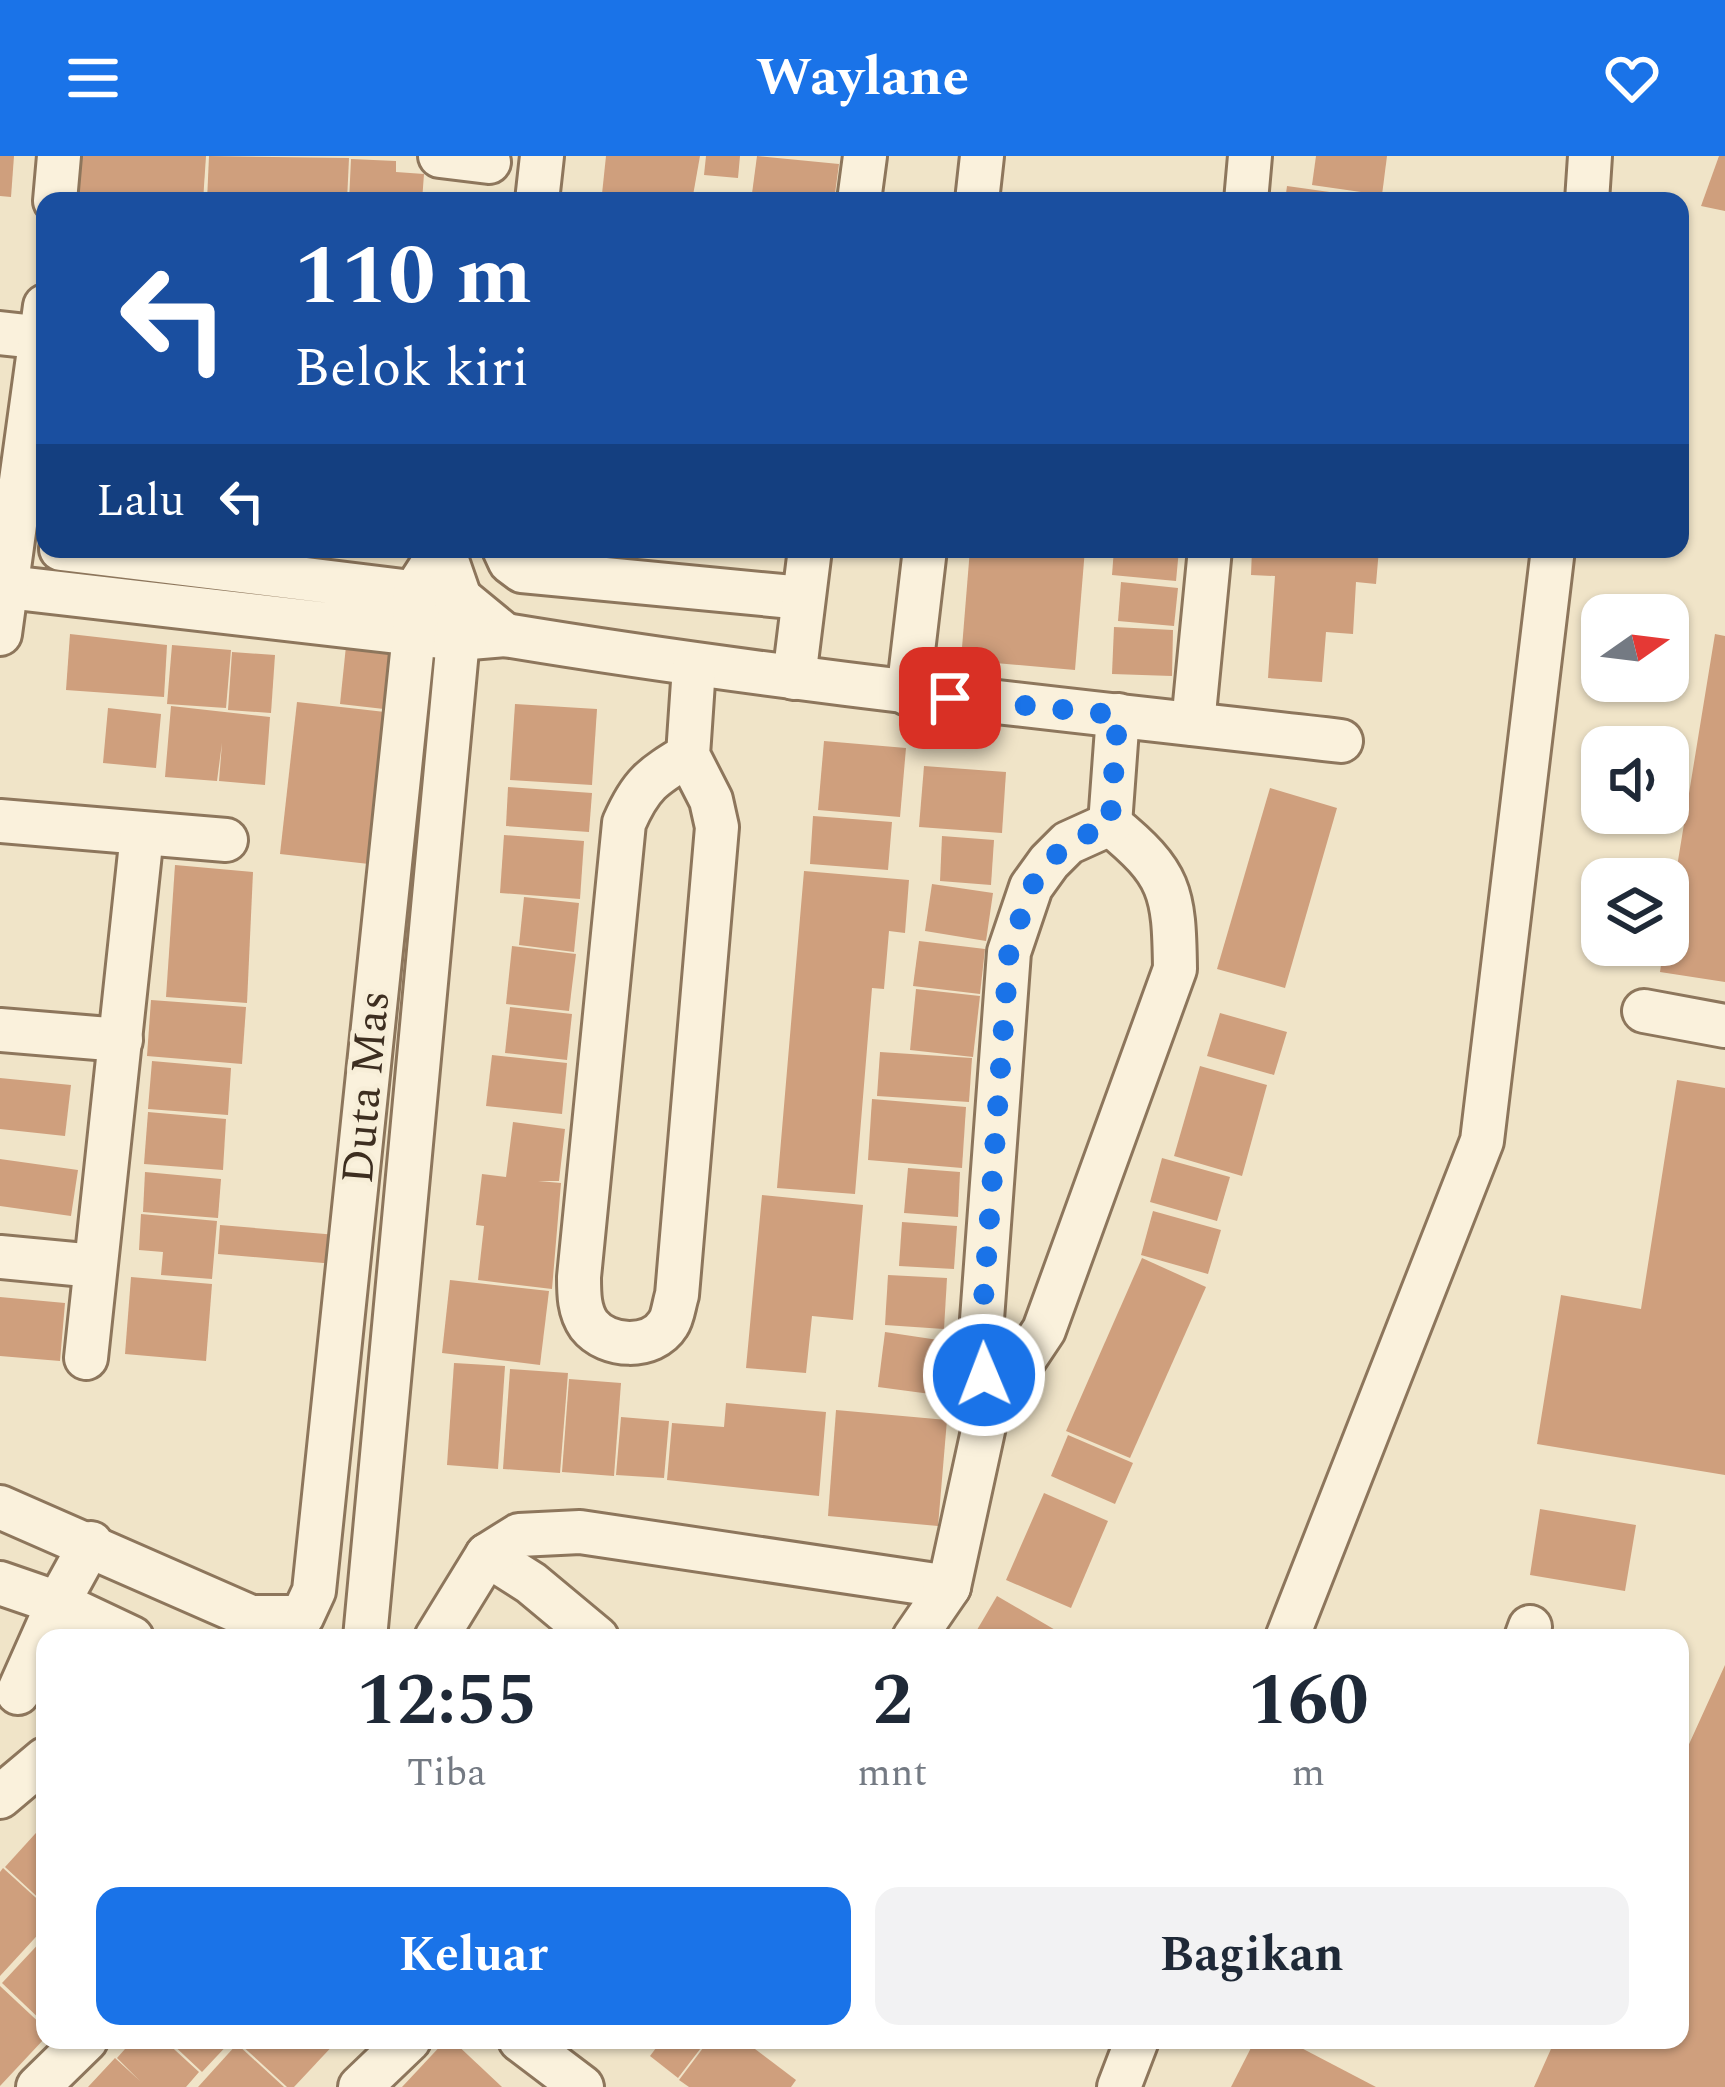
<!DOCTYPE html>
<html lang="id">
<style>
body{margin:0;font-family:Spectral,serif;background:#f2f2f3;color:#1f2937;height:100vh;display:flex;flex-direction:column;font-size:45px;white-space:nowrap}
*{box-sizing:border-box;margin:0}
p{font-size:39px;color:#747a83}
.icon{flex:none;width:66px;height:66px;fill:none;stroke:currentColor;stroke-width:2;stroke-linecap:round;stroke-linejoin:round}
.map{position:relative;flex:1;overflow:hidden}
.details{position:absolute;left:36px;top:1473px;width:1653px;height:420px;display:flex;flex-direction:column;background:#fff;border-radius:24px;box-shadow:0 3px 9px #0004}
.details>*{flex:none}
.hud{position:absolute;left:36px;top:36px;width:1653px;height:366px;border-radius:24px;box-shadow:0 3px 9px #0004;background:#1a4fa0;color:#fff;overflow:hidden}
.needle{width:78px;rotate:76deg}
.buttons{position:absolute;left:1581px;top:438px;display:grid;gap:24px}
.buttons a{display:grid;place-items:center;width:108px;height:108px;border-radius:24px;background:#fff;box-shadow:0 3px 9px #0004;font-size:60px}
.pin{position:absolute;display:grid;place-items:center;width:102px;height:102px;color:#fff;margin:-51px;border-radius:24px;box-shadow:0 6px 18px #0006}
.me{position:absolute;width:132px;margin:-66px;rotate:359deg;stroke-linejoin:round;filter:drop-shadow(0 0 9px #0008)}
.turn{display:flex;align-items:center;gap:42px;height:252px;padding:0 60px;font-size:54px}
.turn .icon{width:156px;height:156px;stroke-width:2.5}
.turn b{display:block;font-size:84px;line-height:102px}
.then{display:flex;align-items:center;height:114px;padding:0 60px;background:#0003;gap:24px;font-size:45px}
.eta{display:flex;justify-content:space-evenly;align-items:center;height:204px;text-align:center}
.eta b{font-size:72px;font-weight:700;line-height:84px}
.action{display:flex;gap:24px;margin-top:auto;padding:24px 60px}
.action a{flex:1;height:138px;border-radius:24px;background:#1a73e8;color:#fff;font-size:48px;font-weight:700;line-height:138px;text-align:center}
.action a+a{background:#f2f2f3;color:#1f2937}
header{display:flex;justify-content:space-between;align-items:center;height:156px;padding:0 60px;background:#1a73e8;color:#fff;font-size:54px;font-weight:700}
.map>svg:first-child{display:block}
</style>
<header><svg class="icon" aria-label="menu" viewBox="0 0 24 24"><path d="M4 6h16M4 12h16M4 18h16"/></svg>Waylane<svg class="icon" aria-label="heart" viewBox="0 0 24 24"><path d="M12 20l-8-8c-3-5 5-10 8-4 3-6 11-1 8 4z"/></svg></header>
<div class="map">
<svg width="1725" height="1931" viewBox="0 0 1725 1931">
<rect width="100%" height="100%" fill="#f0e4c8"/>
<!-- building -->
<g fill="#cf9f7d">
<path d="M 0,0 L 14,0 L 11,41 L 0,40 Z"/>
<path d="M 66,0 L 206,0 L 203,45 L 63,45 Z"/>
<path d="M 209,0 L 349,2 L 347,45 L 207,45 Z"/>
<path d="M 606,0 L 700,0 L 692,45 L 602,38 Z"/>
<path d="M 706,0 L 740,0 L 738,22 L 704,19 Z"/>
<path d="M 757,0 L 839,8 L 834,45 L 751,45 Z"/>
<path d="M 1316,0 L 1387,0 L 1382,39 L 1312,29 Z"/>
<path d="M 1719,0 L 1725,0 L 1725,55 L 1701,50 Z"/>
<path d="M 351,3 L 396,5 L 396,16 L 424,18 L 422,45 L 349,45 Z"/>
<path d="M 1287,30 L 1372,42 L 1372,45 L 1285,45 Z"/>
<path d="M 970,393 L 1085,393 L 1075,514 L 961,504 Z"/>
<path d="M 1114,393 L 1179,393 L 1176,425 L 1112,419 Z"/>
<path d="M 1252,393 L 1379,393 L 1376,428 L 1356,426 L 1353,478 L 1326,476 L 1322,526 L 1268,522 L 1275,420 L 1251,419 Z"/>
<path d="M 1121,426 L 1178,432 L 1174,470 L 1118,465 Z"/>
<path d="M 1114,471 L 1173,474 L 1172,520 L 1112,518 Z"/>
<path d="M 70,478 L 167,489 L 164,541 L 66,534 Z"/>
<path d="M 1715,478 L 1725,480 L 1725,826 L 1660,816 L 1664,789 L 1668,789 L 1668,766 Z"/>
<path d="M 172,489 L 231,494 L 226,552 L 167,548 Z"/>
<path d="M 346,490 L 391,495 L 384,553 L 340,548 Z"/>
<path d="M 232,496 L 275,499 L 271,557 L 228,554 Z"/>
<path d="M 297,546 L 385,556 L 369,708 L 280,698 Z"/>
<path d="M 515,548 L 597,553 L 592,629 L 510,624 Z"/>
<path d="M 171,550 L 270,561 L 265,629 L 219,625 L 222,587 L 217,625 L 165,621 Z"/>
<path d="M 108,552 L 161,558 L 156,612 L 103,607 Z"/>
<path d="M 824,585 L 906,592 L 900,661 L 818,654 Z"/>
<path d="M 924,610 L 1006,616 L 1002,677 L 919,671 Z"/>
<path d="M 508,631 L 592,637 L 589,676 L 506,670 Z"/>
<path d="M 1270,632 L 1337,652 L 1285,832 L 1217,813 Z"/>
<path d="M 813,660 L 892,666 L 888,714 L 810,708 Z"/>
<path d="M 504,679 L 584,685 L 580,743 L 500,737 Z"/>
<path d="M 942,680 L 994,684 L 991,729 L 940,725 Z"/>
<path d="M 175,709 L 253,716 L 247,847 L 166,841 Z"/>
<path d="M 804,715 L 909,724 L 905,777 L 889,775 L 884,833 L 872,832 L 855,1038 L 777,1032 Z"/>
<path d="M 932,728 L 993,737 L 986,785 L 925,775 Z"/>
<path d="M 524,741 L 579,747 L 574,796 L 519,789 Z"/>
<path d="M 919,785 L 985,793 L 980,838 L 913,830 Z"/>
<path d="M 512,790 L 576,798 L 569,855 L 506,848 Z"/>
<path d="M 916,833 L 980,840 L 973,901 L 910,894 Z"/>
<path d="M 151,844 L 246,851 L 242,908 L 147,900 Z"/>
<path d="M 510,851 L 572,858 L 567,904 L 505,897 Z"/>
<path d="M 1220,857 L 1287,876 L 1274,919 L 1207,900 Z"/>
<path d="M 880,896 L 972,902 L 969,946 L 877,940 Z"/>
<path d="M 492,899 L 567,907 L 562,958 L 486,950 Z"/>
<path d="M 152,905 L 231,912 L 228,959 L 148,953 Z"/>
<path d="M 1200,910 L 1267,929 L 1242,1020 L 1174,1000 Z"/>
<path d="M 0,922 L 71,929 L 65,980 L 0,973 Z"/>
<path d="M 1677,924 L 1725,932 L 1725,1319 L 1537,1288 L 1561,1139 L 1641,1153 Z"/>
<path d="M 872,943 L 966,951 L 962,1012 L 868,1004 Z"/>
<path d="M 148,956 L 226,963 L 223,1014 L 144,1008 Z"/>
<path d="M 513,966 L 565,973 L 559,1025 L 538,1025 L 561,1027 L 552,1133 L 478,1124 L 484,1070 L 476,1069 L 482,1018 L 506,1021 Z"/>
<path d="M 1162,1002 L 1230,1021 L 1217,1065 L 1150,1046 Z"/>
<path d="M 0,1003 L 78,1014 L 71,1060 L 0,1050 Z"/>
<path d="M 908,1012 L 960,1016 L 958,1061 L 904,1057 Z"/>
<path d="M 145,1016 L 221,1023 L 218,1062 L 143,1056 Z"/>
<path d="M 762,1039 L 863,1049 L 853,1164 L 812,1160 L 806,1217 L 746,1212 Z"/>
<path d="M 1153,1055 L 1221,1074 L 1208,1118 L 1141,1099 Z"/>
<path d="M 141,1058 L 217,1065 L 212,1123 L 161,1119 L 163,1096 L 139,1094 Z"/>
<path d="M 902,1066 L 957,1070 L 954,1113 L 899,1110 Z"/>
<path d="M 220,1069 L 337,1079 L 335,1108 L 218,1098 Z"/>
<path d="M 1142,1102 L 1206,1131 L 1130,1302 L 1066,1275 Z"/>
<path d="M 888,1119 L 947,1122 L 944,1173 L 885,1169 Z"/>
<path d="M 131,1121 L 212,1128 L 206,1205 L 125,1198 Z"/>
<path d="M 450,1124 L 549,1135 L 540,1209 L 442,1197 Z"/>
<path d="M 0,1141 L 65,1147 L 60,1205 L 0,1200 Z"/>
<path d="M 885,1176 L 945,1185 L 938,1239 L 878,1231 Z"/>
<path d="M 454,1207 L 505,1210 L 498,1313 L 447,1309 Z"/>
<path d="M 510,1213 L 568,1217 L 560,1317 L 503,1313 Z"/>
<path d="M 569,1223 L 621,1227 L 614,1320 L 562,1316 Z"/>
<path d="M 726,1247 L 826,1256 L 819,1340 L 667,1324 L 672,1267 L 724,1271 Z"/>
<path d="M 836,1254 L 947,1264 L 938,1370 L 828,1360 Z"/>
<path d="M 621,1261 L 669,1265 L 664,1322 L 616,1319 Z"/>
<path d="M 1068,1279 L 1133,1307 L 1115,1348 L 1051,1320 Z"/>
<path d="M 1044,1337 L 1108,1365 L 1071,1452 L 1006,1424 Z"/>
<path d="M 1540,1353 L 1636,1369 L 1625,1435 L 1530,1419 Z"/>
<path d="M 997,1440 L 1057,1475 L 1053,1482 L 974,1479 Z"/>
<path d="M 1725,1509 L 1725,1931 L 1534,1931 L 1555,1884 L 1680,1884 L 1680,1608 Z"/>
<path d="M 45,1667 L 45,1748 L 5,1711 Z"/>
<path d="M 3,1712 L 45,1750 L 45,1771 L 0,1820 L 0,1716 Z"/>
<path d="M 45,1781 L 45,1868 L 2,1827 Z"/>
<path d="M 0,1830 L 45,1872 L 45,1882 L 0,1930 Z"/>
<path d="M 133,1884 L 164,1884 L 199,1916 L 186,1931 L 88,1931 L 115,1902 L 140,1925 L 117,1902 Z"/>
<path d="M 168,1884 L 232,1884 L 202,1916 Z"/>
<path d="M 242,1884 L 338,1884 L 294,1931 L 287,1931 L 239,1887 Z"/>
<path d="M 446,1884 L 452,1884 L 502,1931 L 402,1931 Z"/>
<path d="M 662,1884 L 707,1884 L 678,1922 L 650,1900 Z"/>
<path d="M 709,1884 L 743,1884 L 796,1924 L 791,1931 L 689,1931 L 679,1924 Z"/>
<path d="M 1255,1884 L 1286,1884 L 1376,1931 L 1231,1931 Z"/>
<path d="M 237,1888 L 284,1931 L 198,1931 Z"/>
</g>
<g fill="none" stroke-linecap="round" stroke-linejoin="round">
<defs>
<g id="minor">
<path d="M 440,0 L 489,6"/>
<path d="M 55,45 L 59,0"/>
<path d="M 537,45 L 542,0"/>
<path d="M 859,45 L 865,0"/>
<path d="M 977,45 L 982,0"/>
<path d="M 1246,45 L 1250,0"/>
<path d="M 1587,45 L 1590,0"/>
<path d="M 0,177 L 45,182"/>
<path d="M 504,393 L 510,406 L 522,415 L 803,442"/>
<path d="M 0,430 L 458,483 L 505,479 L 460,442 L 61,393"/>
<path d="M 0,478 L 45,150"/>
<path d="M 505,479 C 782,525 1062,553 1341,585"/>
<path d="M 794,522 L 810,393"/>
<path d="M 908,538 L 925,393"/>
<path d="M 1193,568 L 1210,393"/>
<path d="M 688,599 C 652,621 641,628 624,667 L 579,1121 C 579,1138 579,1155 589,1169 C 607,1192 652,1194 668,1168 C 673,1161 674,1148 677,1139 L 717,671 L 711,644 L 688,599 L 694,511"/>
<path d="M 0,665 L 226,684"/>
<path d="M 1110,668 L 1118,559"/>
<path d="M 1644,855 L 1725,870"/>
<path d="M 0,874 L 121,884"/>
<path d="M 0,1101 L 95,1110"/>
<path d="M 86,1202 L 142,678"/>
<path d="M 986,1261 L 1044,1174 L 1175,813 C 1174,735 1171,718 1110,668"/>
<path d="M 0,1351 L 251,1461 L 302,1461 L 314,1435 L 414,478 L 415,435 L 442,393"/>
<path d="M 487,1399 L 531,1427 L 597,1482"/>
<path d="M 0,1427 L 58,1447 L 132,1482"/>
<path d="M 365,1482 L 458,483 L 460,442 L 443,393"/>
<path d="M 436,1482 L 487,1399 L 519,1379 L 580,1376 L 949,1431"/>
<path d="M 914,1482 L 949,1431 L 986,1261 L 981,1177 L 1009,796 L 1031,731 L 1049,706 L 1068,687 L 1110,668"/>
<path d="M 1287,1482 L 1482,985 L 1553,393"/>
<path d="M 1526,1482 L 1530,1471"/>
<path d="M 18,1537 L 58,1447 L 91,1387"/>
<path d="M 0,1641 L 45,1603"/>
<path d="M 520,1884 L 582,1931"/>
<path d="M 38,1931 L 86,1884"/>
<path d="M 360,1931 L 409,1884"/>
<path d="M 1119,1931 L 1137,1884"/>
</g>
</defs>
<!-- minor casing -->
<use href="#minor" stroke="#8d765c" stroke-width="48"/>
<!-- minor -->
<use href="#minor" stroke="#faf1dc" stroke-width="42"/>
</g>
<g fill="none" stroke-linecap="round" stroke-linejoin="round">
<!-- route -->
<path stroke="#1a73e8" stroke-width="21" stroke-dasharray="0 37.8" d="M 950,542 L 1118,559 L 1110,668 L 1068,687 L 1049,706 L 1031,731 L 1009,796 L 981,1177 L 984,1219"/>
</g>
<g text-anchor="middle" stroke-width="9" stroke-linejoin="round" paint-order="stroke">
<!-- street labels -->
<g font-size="45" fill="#3d2e20" stroke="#f7eed8">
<text transform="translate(364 931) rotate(-85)" y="16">Duta Mas</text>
</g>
</g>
</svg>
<div class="buttons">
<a><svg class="needle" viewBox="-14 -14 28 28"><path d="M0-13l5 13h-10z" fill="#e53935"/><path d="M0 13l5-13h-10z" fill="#747a83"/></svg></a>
<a><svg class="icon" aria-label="sound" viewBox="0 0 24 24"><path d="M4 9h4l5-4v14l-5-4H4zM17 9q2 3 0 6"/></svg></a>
<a><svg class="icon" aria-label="layers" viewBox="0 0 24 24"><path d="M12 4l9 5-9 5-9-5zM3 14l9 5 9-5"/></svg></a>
</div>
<div class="pin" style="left:950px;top:542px;background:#d93025"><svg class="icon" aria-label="arrive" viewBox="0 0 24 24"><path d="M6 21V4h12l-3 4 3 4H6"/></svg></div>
<svg class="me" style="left:984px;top:1219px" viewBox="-20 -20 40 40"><circle r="17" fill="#1a73e8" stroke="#fff" stroke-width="3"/><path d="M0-11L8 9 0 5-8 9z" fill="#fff"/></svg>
<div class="hud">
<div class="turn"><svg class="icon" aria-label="left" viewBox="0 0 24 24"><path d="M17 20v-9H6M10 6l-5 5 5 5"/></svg><div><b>110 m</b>Belok kiri</div></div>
<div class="then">Lalu<svg class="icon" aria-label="left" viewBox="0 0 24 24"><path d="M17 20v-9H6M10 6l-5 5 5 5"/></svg></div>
</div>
<section class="details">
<div class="eta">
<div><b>12:55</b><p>Tiba</p></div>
<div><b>2</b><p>mnt</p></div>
<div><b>160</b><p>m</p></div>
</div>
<div class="action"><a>Keluar</a><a>Bagikan</a></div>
</section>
</div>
